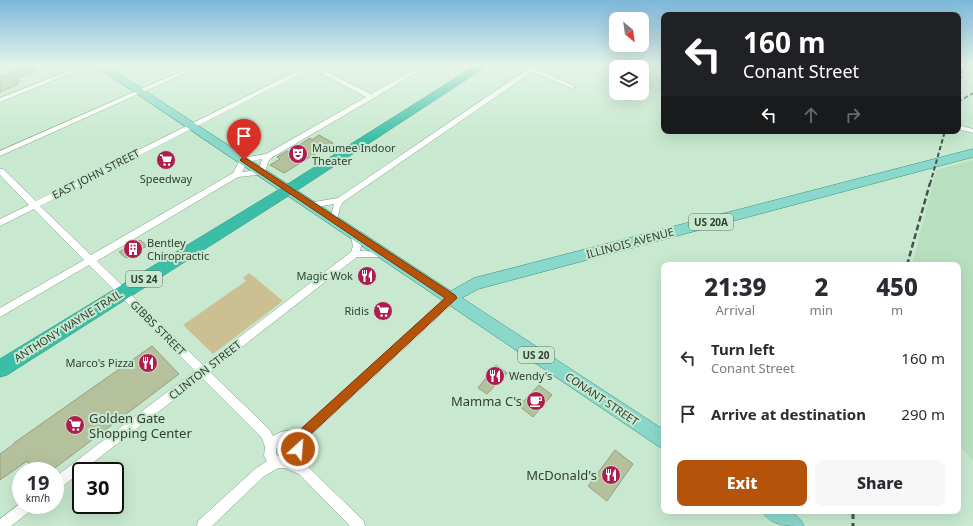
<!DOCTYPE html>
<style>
body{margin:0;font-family:"Noto Sans",sans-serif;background:#f7f7f7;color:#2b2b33;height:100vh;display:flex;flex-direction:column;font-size:15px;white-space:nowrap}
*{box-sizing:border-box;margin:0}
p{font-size:13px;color:#7c7c81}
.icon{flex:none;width:22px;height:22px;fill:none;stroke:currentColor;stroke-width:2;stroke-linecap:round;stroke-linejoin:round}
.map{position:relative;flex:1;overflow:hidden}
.drawer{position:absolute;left:661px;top:262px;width:300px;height:252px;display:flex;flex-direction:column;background:#fff;border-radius:8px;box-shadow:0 4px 16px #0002}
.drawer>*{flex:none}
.hud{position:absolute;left:661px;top:12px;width:300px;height:122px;border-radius:8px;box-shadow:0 4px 16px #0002;background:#202124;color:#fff;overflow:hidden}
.needle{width:26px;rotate:151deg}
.buttons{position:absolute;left:609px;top:12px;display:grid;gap:8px}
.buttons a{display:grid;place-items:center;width:40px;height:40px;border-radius:8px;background:#fff;box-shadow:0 4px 16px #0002;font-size:20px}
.speed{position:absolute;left:12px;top:462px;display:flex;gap:8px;font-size:20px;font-weight:700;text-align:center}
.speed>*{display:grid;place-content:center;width:52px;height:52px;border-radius:50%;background:#fff;box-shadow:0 4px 16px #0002;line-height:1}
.speed small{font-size:10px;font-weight:400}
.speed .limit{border:2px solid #111;border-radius:6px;background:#fff;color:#111}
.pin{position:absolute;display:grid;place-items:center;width:34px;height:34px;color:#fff;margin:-41px -17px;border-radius:50% 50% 50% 0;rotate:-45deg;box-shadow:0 0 4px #0007}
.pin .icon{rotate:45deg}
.me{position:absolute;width:44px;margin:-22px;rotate:26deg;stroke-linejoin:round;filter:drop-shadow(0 0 3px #0008)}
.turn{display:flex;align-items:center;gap:14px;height:84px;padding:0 16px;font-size:18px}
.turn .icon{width:52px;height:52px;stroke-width:2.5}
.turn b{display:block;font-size:28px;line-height:34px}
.lanes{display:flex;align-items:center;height:38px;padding:0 16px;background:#0003;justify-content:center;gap:20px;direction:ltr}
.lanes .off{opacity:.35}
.eta{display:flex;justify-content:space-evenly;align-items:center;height:68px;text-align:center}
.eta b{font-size:24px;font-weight:800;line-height:28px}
.action{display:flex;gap:8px;margin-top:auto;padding:8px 16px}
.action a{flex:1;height:46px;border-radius:8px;background:#b45309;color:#fff;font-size:16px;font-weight:800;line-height:46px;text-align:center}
.action a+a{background:#f7f7f7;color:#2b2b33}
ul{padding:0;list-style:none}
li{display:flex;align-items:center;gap:12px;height:56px;padding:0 16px}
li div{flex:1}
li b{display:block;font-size:15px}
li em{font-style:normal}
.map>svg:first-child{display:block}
</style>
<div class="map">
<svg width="973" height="526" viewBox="0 0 973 526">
<rect width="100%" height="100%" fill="#c8e9cf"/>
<!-- built -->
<g fill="#b8e0c0">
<path d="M 647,73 L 664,78 L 664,95 L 642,88 L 642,77 Z"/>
<path d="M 973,160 L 973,461 L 958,444 L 958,265 L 912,265 L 936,170 Z"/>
</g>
<!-- green -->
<path fill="#ccbf92" d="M 249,273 L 283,301 L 213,354 L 183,325 L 246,281 L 243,278 Z"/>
<!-- building -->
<g fill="#b5c09d" stroke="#94a07e">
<path d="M 29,66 L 35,71 L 16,79 L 20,82 L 16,84 L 17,85 L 0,92 L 0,77 Z"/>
<path d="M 319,135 L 333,143 L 284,173 L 270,165 L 280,159 L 277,157 L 287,151 L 289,152 L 310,138 L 312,140 Z"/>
<path d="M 140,240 L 147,246 L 126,258 L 119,252 Z"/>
<path d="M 152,346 L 179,374 L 51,471 L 34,471 L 27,461 L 0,480 L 0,454 L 14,444 L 14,443 Z"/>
<path d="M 496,365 L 507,373 L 487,394 L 478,388 Z"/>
<path d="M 539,385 L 552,395 L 533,417 L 519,406 Z"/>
<path d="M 615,450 L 633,464 L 607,501 L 588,486 Z"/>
</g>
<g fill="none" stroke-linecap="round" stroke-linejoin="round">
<defs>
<g id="street">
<path d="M 81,66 L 89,66 L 0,102 L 0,98 Z"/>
<path d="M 193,66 L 201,66 L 0,156 L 0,151 Z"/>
<path d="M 307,66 L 315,66 L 371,94 L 420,66 L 427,66 L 374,98 L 271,158 L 268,162 L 265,174 L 238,177 L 97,261 L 203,365 L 351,252 L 353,246 L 350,233 L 351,231 L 354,230 L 358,233 L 361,246 L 360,251 L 388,252 L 389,254 L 388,256 L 385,257 L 357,257 L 210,372 L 270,430 L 273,436 C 281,431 290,428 298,434 L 303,427 L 449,295 L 455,295 L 457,298 L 455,301 L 311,435 L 302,448 L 300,457 L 296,461 L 307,466 L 364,521 L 365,526 L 350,526 L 299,474 L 285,468 L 278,468 L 263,477 L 212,526 L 197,526 L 198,521 L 255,469 L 267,461 L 264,456 L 265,447 L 262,438 L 202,378 L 59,489 L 55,491 L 55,477 L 195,371 L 89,265 L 0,317 L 0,308 L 84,260 L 34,209 L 0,226 L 0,219 L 29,205 L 0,175 L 0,169 L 3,169 L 36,201 ZM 311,68 L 366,97 L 266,154 L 241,158 L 233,173 L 91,255 L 40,206 ZM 262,159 L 259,170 L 242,172 L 247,162 ZM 284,442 L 289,442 L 291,443 L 290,450 L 284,456 L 278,456 L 276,454 L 276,449 Z"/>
<path d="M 532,66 L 539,66 L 536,69 L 576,87 L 571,88 L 532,72 L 343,202 L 340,207 L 337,222 L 331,222 L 330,220 L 334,204 L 311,208 L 308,207 L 307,205 L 308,203 L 338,198 Z"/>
<path d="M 958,125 L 973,129 L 973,133 L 958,129 Z"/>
<path d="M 21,503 L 21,505 L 35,505 L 33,509 L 11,526 L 0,526 L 0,519 Z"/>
</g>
<g id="primary">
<path d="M 96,66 L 107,66 L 451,291 L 474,278 L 973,149 L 973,157 L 478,289 L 462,298 L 664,430 L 664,449 L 658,446 Z"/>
<path d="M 762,511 C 779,511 796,508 804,526 C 787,526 770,526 762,511 Z"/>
</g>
<path id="highway" d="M 475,66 L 487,66 L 293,193 L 7,375 L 0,377 L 0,359 L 283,187 Z"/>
</defs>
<!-- street casing -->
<use href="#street" stroke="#7f9e85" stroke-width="1"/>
<!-- primary casing -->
<use href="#primary" stroke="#37927f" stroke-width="1"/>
<!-- highway casing -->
<use href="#highway" stroke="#37927f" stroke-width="1"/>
<!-- street -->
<use href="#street" fill="#fff" fill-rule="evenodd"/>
<!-- primary -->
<use href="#primary" fill="#89d8cb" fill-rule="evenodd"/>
<!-- highway -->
<use href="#highway" fill="#3abea8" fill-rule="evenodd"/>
<!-- rail-far2 -->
<g stroke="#445347" stroke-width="2" stroke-dasharray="4.5 2.5" stroke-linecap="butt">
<path d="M 958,87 L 964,66"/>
<path d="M 958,102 L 973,93"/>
<path d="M 930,184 L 945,131"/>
</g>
<!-- rail-far1 -->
<path stroke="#445347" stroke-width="2.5" stroke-dasharray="6 3" stroke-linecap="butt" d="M 907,265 L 930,183"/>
<!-- rail -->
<path stroke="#445347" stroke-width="3" stroke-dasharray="8 4" stroke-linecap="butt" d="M 853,511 L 853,526"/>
</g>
<!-- sky -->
<linearGradient id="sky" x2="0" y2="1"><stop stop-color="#7cb7da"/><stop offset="0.47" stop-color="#e6f5e9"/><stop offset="1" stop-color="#e6f5e9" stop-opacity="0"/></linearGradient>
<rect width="973" height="139" fill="url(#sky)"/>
<!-- route -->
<path fill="#b45309" stroke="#753606" d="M 244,157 L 455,295 L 457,298 L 311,434 L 304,445 L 302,453 L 298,455 L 294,453 L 292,444 L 303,427 L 445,298 L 241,161 L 240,160 Z"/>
<!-- icons -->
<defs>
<symbol id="theatre-disc" viewBox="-11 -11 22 22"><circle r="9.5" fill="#ae1d4e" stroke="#c8e9cf"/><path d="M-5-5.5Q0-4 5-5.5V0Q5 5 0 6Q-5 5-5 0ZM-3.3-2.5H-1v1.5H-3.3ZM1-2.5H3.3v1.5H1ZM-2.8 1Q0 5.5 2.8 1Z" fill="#fff"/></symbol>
<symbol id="supermarket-disc" viewBox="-11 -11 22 22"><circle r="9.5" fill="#ae1d4e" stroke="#c8e9cf"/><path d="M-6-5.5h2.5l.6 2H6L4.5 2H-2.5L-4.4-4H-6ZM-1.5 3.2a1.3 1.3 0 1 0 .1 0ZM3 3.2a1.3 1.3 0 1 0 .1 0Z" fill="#fff"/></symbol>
<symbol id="building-disc" viewBox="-11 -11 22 22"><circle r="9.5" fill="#ae1d4e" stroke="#c8e9cf"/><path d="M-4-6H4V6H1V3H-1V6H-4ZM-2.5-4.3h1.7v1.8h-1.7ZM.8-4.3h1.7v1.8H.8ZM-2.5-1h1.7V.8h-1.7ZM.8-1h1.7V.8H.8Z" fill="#fff"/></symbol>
<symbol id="restaurant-disc" viewBox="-11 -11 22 22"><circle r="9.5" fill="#ae1d4e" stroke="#c8e9cf"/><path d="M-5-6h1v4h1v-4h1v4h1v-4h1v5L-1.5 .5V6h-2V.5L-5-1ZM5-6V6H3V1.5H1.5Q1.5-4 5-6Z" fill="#fff"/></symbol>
<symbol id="cafe-disc" viewBox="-11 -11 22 22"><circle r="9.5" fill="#ae1d4e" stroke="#c8e9cf"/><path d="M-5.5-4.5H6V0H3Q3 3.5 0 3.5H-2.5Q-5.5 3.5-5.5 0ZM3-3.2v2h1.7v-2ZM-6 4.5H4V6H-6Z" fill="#fff"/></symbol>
</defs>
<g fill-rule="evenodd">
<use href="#theatre-disc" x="287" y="143" width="22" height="22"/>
<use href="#supermarket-disc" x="155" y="149" width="22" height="22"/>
<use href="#building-disc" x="122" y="238" width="22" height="22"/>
<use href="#restaurant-disc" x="356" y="265" width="22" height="22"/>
<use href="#supermarket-disc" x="372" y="300" width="22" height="22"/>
<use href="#restaurant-disc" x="137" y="352" width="22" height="22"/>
<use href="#restaurant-disc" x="484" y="365" width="22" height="22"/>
<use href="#cafe-disc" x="525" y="390" width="22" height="22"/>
<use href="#supermarket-disc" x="64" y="414" width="22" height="22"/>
<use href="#restaurant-disc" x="600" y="464" width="22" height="22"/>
</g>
<g text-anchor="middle" stroke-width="4" stroke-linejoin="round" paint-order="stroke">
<!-- shield labels -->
<g fill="#c8e9cf" stroke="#5f7262" stroke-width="1">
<rect x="689" y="214" width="44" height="16" rx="3"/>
<rect x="126" y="271" width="36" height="16" rx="3"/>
<rect x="518" y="347" width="36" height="16" rx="3"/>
</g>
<g font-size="10" font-weight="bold" fill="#323f34">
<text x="711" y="226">US 20A</text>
<text x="144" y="283">US 24</text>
<text x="536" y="359">US 20</text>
</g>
<!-- poi labels -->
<g font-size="11" fill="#323f34" stroke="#c8e9cf" text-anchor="start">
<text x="312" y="152">Maumee Indoor<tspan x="312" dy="13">Theater</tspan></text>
<text x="166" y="183" text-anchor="middle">Speedway</text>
<text x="147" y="247">Bentley<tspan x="147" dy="13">Chiropractic</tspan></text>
<text x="353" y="280" text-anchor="end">Magic Wok</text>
<text x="369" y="315" text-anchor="end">Ridis</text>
<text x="134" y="367" text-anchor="end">Marco's Pizza</text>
<text x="509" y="380">Wendy's</text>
</g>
<!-- street labels -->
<g font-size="11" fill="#323f34" stroke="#c8e9cf">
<text transform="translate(96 174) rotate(-27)" y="4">EAST JOHN STREET</text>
<text transform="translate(630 243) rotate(-15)" y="4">ILLINOIS AVENUE</text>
<text transform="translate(68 326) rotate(-32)" y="4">ANTHONY WAYNE TRAIL</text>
<text transform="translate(158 328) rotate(45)" y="4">GIBBS STREET</text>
<text transform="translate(205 370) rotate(-38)" y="4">CLINTON STREET</text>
<text transform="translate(602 399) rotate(34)" y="4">CONANT STREET</text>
</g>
<!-- near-poi labels -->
<g font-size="13" fill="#323f34" stroke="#c8e9cf" text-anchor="end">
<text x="522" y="406">Mamma C's</text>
<text x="89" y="423" text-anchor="start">Golden Gate<tspan x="89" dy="15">Shopping Center</tspan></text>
<text x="597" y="480">McDonald's</text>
</g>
</g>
</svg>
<div class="buttons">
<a><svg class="needle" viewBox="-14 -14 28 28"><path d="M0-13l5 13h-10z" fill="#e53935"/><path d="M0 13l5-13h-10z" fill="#7c7c81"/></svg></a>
<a><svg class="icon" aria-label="layers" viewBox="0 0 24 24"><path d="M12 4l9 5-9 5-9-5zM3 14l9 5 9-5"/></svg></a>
</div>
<div class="speed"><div>19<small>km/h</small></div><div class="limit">30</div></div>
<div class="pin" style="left:244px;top:160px;background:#d93025"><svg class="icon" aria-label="arrive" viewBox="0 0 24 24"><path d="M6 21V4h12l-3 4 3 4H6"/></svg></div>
<svg class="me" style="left:298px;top:449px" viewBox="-20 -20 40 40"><circle r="17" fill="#b45309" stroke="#fff" stroke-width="3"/><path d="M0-11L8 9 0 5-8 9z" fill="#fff"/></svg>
<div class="hud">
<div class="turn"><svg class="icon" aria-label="left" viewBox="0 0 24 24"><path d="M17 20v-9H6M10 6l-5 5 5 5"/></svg><div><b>160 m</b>Conant Street</div></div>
<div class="lanes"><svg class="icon" aria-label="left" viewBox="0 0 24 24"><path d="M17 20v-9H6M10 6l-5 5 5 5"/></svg><svg class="icon off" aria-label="ahead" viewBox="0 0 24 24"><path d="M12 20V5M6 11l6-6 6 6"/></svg><svg class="icon off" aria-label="right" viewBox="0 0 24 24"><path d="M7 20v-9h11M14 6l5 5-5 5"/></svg></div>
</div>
<section class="drawer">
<div class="eta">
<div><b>21:39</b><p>Arrival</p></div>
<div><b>2</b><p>min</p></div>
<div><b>450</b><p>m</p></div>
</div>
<ul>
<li><svg class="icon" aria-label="left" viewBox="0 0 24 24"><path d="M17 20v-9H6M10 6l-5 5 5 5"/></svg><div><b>Turn left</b><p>Conant Street</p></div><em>160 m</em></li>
<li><svg class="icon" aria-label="arrive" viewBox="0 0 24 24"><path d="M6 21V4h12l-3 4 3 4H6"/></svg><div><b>Arrive at destination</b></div><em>290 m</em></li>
</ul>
<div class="action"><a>Exit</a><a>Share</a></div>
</section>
</div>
